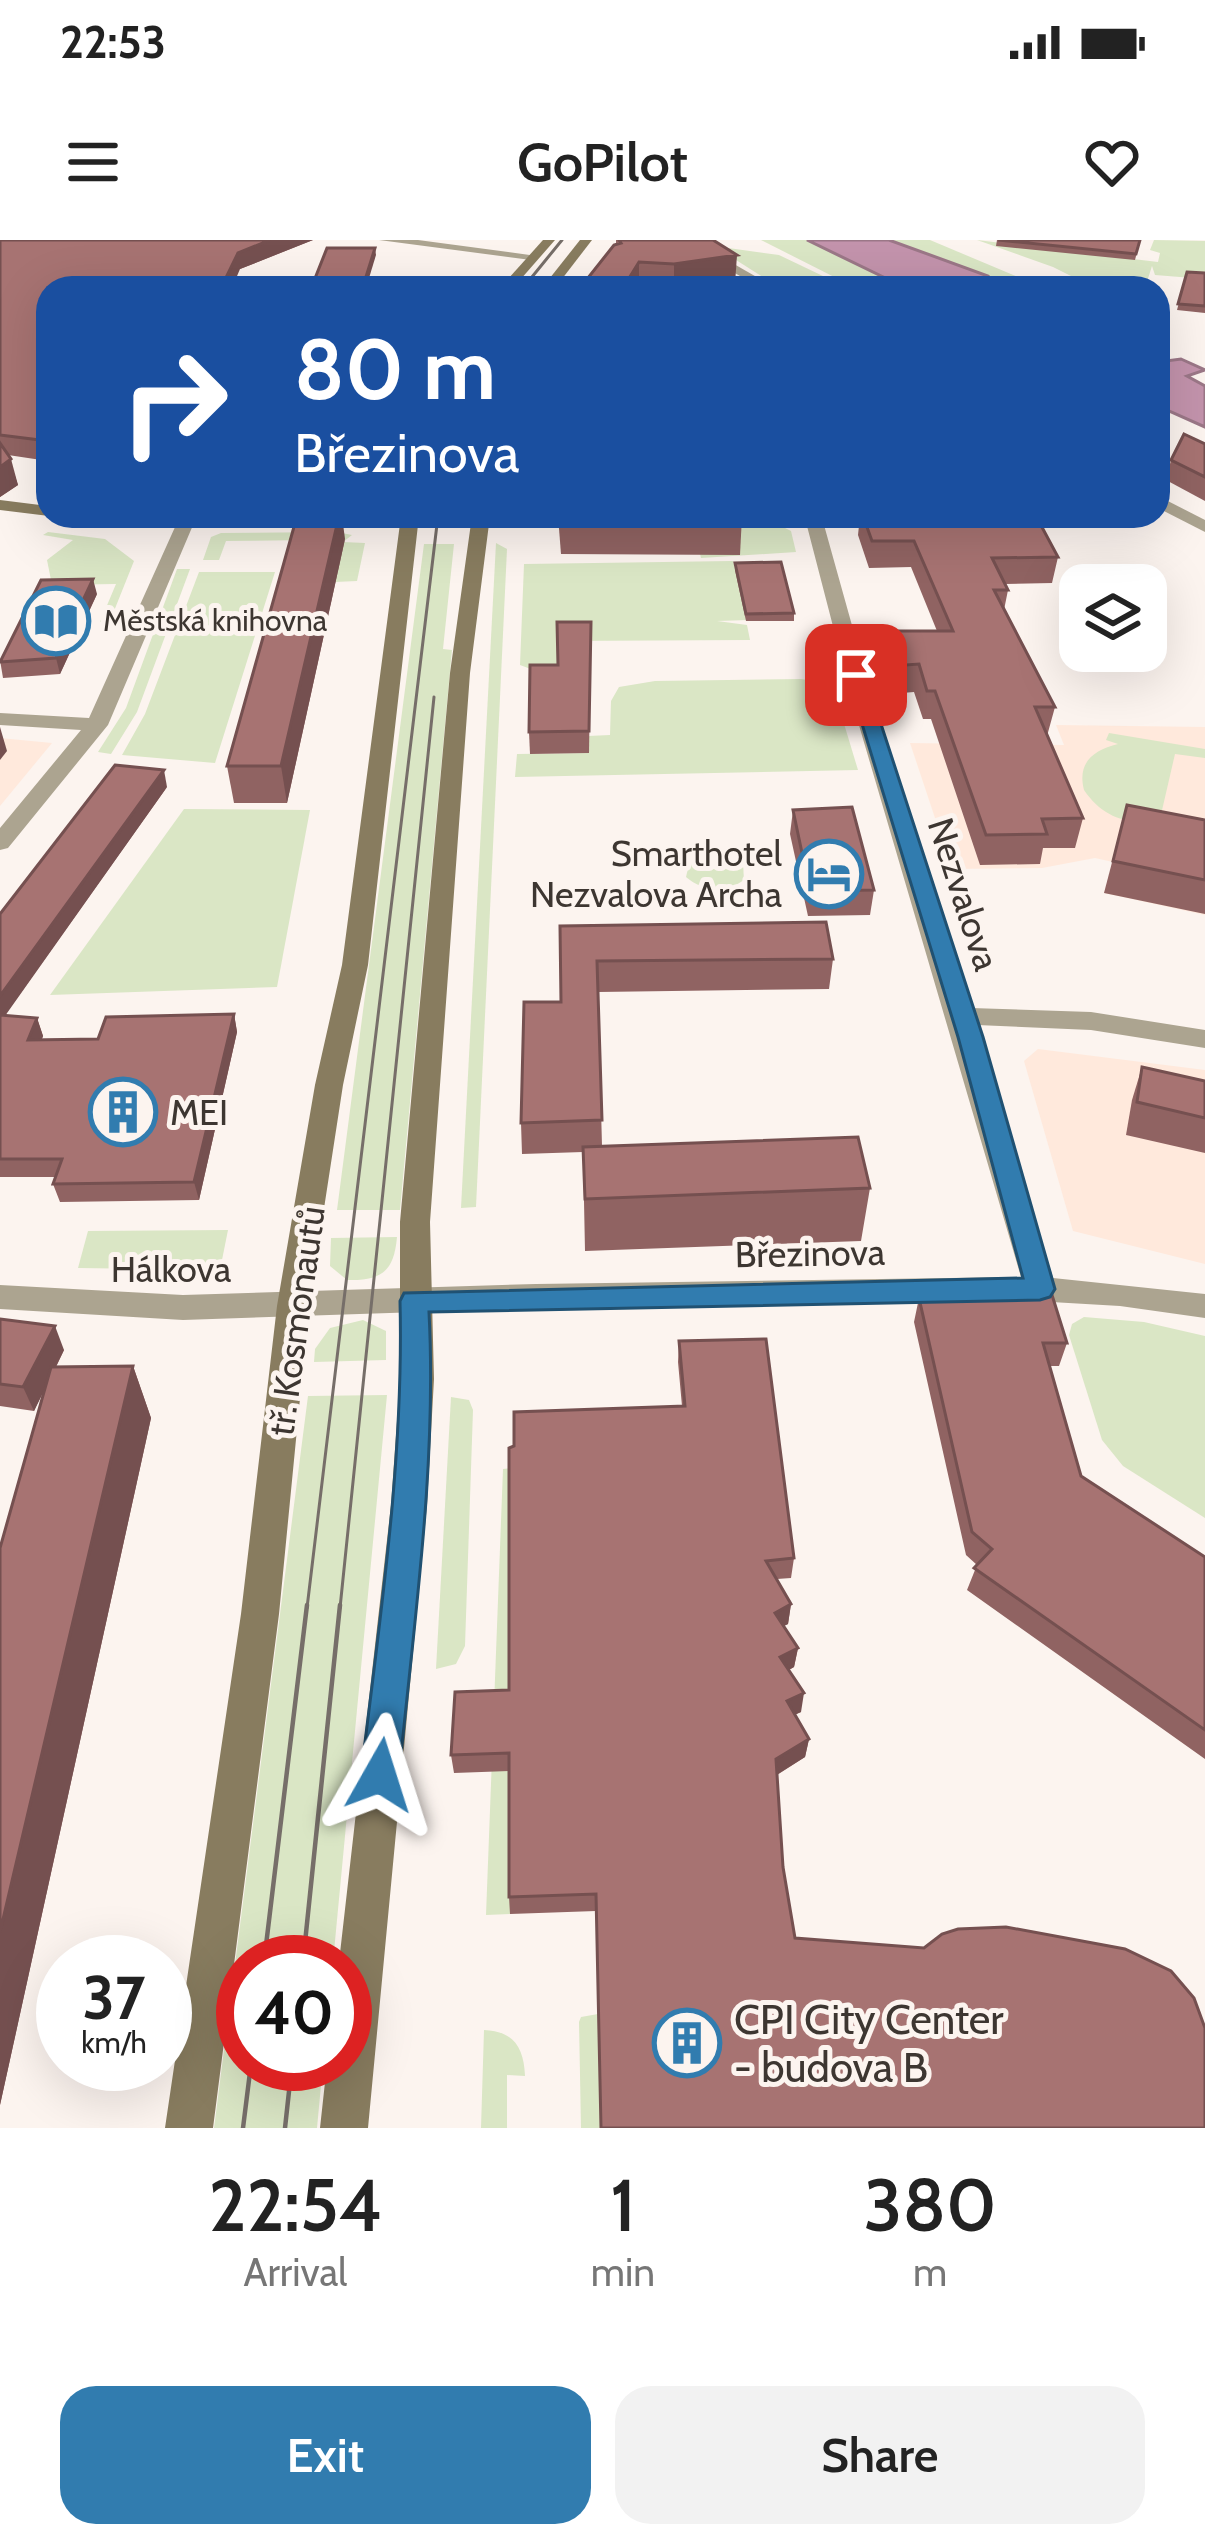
<!DOCTYPE html>
<meta charset="utf-8">
<style>
body{margin:0;font-family:Cabin,sans-serif;background:#f2f2f2;color:#222;height:100vh;display:flex;flex-direction:column;font-size:45px;white-space:nowrap}
*{box-sizing:border-box;margin:0}
p{font-size:39px;color:#767676}
.icon{flex:none;width:66px;height:66px;fill:none;stroke:currentColor;stroke-width:2;stroke-linecap:round;stroke-linejoin:round}
.map{position:relative;height:1888px;overflow:hidden}
.details{display:flex;flex-direction:column;background:#fff;flex:1}
.details>*{flex:none}
.hud{position:absolute;left:36px;top:36px;width:1134px;height:252px;border-radius:36px;box-shadow:0 12px 48px #0002;background:#1a4fa0;color:#fff;overflow:hidden}
.tools{position:absolute;left:1059px;top:324px;display:grid;gap:24px}
.tools a{display:grid;place-items:center;width:108px;height:108px;border-radius:24px;background:#fff;box-shadow:0 12px 48px #0002;font-size:60px}
.speed{position:absolute;left:36px;top:1695px;display:flex;gap:24px;font-size:60px;font-weight:700;text-align:center}
.speed>*{display:grid;place-content:center;width:156px;height:156px;border-radius:50%;background:#fff;box-shadow:0 12px 48px #0002;line-height:1}
.speed small{font-size:30px;font-weight:400}
.speed .limit{border:18px solid #d22;background:#fff;color:#111}
.pin{position:absolute;display:grid;place-items:center;width:102px;height:102px;color:#fff;margin:-51px;border-radius:24px;box-shadow:0 6px 18px #0006}
.me{position:absolute;width:132px;margin:-66px;rotate:6deg;stroke-linejoin:round;filter:drop-shadow(0 0 9px #0008)}
.turn{display:flex;align-items:center;gap:42px;height:252px;padding:0 60px;font-size:54px}
.turn .icon{width:156px;height:156px;stroke-width:2.5}
.turn b{display:block;font-size:84px;line-height:102px}
.eta{display:flex;justify-content:space-evenly;align-items:center;height:204px;text-align:center}
.eta b{font-size:72px;font-weight:600;line-height:84px}
.action{display:flex;gap:24px;margin-top:auto;padding:24px 60px}
.action a{flex:1;height:138px;border-radius:36px;background:#317caf;color:#fff;font-size:48px;font-weight:600;line-height:138px;text-align:center}
.action a+a{background:#f2f2f2;color:#222}
.status{display:flex;justify-content:space-between;align-items:center;height:84px;padding:0 60px;background:#fff;direction:ltr}
.status svg{height:33px;fill:currentColor}
header{display:flex;justify-content:space-between;align-items:center;height:156px;padding:0 60px;background:#fff;font-size:54px;font-weight:600}
.map>svg:first-child{display:block}
</style>
<div class="status"><b>22:53</b><svg viewBox="0 0 49 12"><path d="M0 12V9h3v3zM5 12V6h3v6zM10 12V3h3v9zM15 12V0h3v12zM26 1h20v11H26zM47 4h2v5h-2z"/></svg></div>
<header><svg class="icon" aria-label="menu" viewBox="0 0 24 24"><path d="M4 6h16M4 12h16M4 18h16"/></svg>GoPilot<svg class="icon" aria-label="heart" viewBox="0 0 24 24"><path d="M12 20l-8-8c-3-5 5-10 8-4 3-6 11-1 8 4z"/></svg></header>
<div class="map">
<svg width="1205" height="1888" viewBox="0 0 1205 1888">
<rect width="100%" height="100%" fill="#fcf4ef"/>
<!-- built -->
<g fill="#ffe9dc">
<path d="M 1056,485 L 1205,487 L 1205,675 L 1104,653 L 1113,622 L 1095,618 L 1042,628 L 952,629 L 910,503 L 1064,505 Z"/>
<path d="M 0,498 L 52,503 L 0,566 Z"/>
<path d="M 1038,809 L 1205,830 L 1205,1024 L 1073,991 L 1024,821 Z"/>
</g>
<!-- green -->
<g fill="#dae6c5">
<path d="M 761,0 L 807,0 L 906,48 L 856,48 Z"/>
<path d="M 889,0 L 930,0 L 1044,48 L 1000,48 L 988,42 L 988,36 Z"/>
<path d="M 977,0 L 1158,22 L 1160,13 L 1150,10 L 1154,0 L 1205,1 L 1205,39 L 1155,35 L 1152,26 L 1145,48 L 1087,44 L 1053,27 Z"/>
<path d="M 714,6 L 779,15 L 848,48 L 780,48 Z"/>
<path d="M 694,288 L 785,288 L 791,291 L 796,312 L 701,318 Z"/>
<path d="M 48,292 L 105,299 L 134,321 L 110,381 L 100,382 L 116,344 L 52,345 L 47,320 L 73,300 L 43,295 Z"/>
<path d="M 337,292 L 352,295 L 343,302 L 365,303 L 357,341 L 335,342 L 312,300 L 226,301 L 219,320 L 203,320 L 211,297 L 221,293 Z"/>
<path d="M 496,303 L 507,309 L 476,967 L 461,968 Z"/>
<path d="M 424,304 L 454,304 L 443,409 L 452,410 L 400,970 L 337,970 Z"/>
<path d="M 733,321 L 749,380 L 717,381 L 747,385 L 750,400 L 558,401 L 558,425 L 536,431 L 520,425 L 524,324 Z"/>
<path d="M 177,329 L 190,329 L 137,472 L 111,514 L 98,512 L 126,468 Z"/>
<path d="M 199,332 L 275,332 L 215,523 L 122,515 L 145,474 Z"/>
<path d="M 801,439 L 832,444 L 858,530 L 515,537 L 517,514 L 589,513 L 588,496 L 610,495 L 611,461 L 619,447 L 655,441 Z"/>
<path d="M 1109,493 L 1205,509 L 1205,518 L 1175,514 L 1160,579 C 1129,586 1103,578 1084,550 C 1077,523 1093,510 1118,504 L 1106,500 Z"/>
<path d="M 184,569 L 310,570 L 277,747 L 50,755 Z"/>
<path d="M 717,614 L 743,623 L 744,640 C 726,653 703,652 686,637 L 690,620 Z"/>
<path d="M 228,990 L 220,1030 L 78,1028 L 88,991 Z"/>
<path d="M 397,997 C 394,1031 382,1041 347,1040 L 330,1026 L 331,998 Z"/>
<path d="M 1084,1077 L 1144,1082 L 1205,1096 L 1205,1278 L 1123,1226 L 1102,1200 L 1069,1095 L 1072,1084 Z"/>
<path d="M 363,1080 L 386,1091 L 386,1120 L 314,1122 L 315,1109 L 330,1088 Z"/>
<path d="M 387,1155 L 333,1722 L 243,1722 L 243,1824 L 323,1824 L 317,1888 L 214,1888 L 308,1156 Z"/>
<path d="M 451,1157 L 469,1160 L 473,1170 L 465,1406 L 456,1424 L 436,1429 Z"/>
<path d="M 511,1228 L 510,1674 L 486,1675 L 503,1229 Z"/>
<path d="M 598,1774 L 601,1888 L 581,1888 L 579,1782 L 581,1777 Z"/>
<path d="M 484,1790 C 513,1791 524,1807 525,1836 L 507,1835 L 507,1888 L 481,1888 Z"/>
</g>
<!-- water -->
<g fill="#c393ac" stroke="#9b7787" stroke-width="3">
<path d="M 807,0 L 889,0 L 988,36 L 1000,48 L 906,48 Z"/>
<path d="M 1181,119 L 1205,130 L 1187,136 L 1205,146 L 1205,187 L 1158,166 L 1158,122 Z"/>
</g>
<g fill="none" stroke-linecap="round" stroke-linejoin="round">
<!-- stream -->
<path stroke="#9b7787" stroke-width="6" d="M 878,44 L 907,39"/>
<!-- street -->
<g fill="#aca490" fill-rule="evenodd">
<path d="M 379,0 L 418,0 L 537,16 L 531,20 Z"/>
<path d="M 677,0 L 692,0 L 776,48 L 761,48 Z"/>
<path d="M 1158,256 L 1205,280 L 1205,292 L 1158,268 Z"/>
<path d="M 180,276 L 196,278 L 108,485 L 8,608 L 0,610 L 0,588 L 81,490 L 0,485 L 0,473 L 89,478 Z"/>
<path d="M 775,276 L 845,276 L 824,285 L 877,475 L 971,768 L 1091,772 L 1205,790 L 1205,808 L 1091,790 L 977,785 L 1053,1038 L 1205,1054 L 1205,1078 L 1120,1066 L 1034,1061 L 536,1068 L 183,1080 L 0,1069 L 0,1045 L 183,1055 L 536,1044 L 1021,1037 L 856,475 L 807,286 Z"/>
</g>
<!-- secondary -->
<g fill="#887c5f" fill-rule="evenodd">
<path d="M 543,0 L 555,0 L 513,48 L 500,48 Z"/>
<path d="M 580,0 L 592,0 L 555,48 L 542,48 Z"/>
<path d="M 0,260 L 48,266 L 49,276 L 0,270 Z"/>
<path d="M 93,276 L 344,276 L 335,281 L 102,281 Z"/>
<path d="M 401,276 L 419,276 L 368,725 L 343,845 L 309,1066 L 279,1374 L 213,1888 L 165,1888 L 241,1374 L 277,1066 L 315,845 L 342,725 Z"/>
<path d="M 472,276 L 490,276 L 470,433 L 430,982 L 434,1139 L 427,1265 L 368,1888 L 320,1888 L 327,1824 L 345,1824 L 345,1722 L 339,1722 L 391,1265 L 400,1139 L 400,982 L 450,433 Z"/>
</g>
<!-- tram-far1 -->
<g stroke="#766e69" stroke-width="3">
<path d="M 523,48 L 562,0"/>
<path d="M 307,1368 L 438,276"/>
<path d="M 340,1368 L 434,457"/>
</g>
<!-- tram -->
<g stroke="#766e69" stroke-width="4.5">
<path d="M 264,1722 L 307,1365"/>
<path d="M 303,1722 L 340,1365"/>
<path d="M 243,1888 L 251,1824"/>
<path d="M 285,1888 L 292,1824"/>
</g>
</g>
<!-- wall -->
<g fill="#906362">
<path d="M 0,0 L 313,0 L 240,29 L 48,48 L 48,221 L 8,215 L 18,245 L 0,257 Z"/>
<path d="M 616,0 L 713,0 L 735,44 L 709,48 L 580,48 L 616,4 Z"/>
<path d="M 997,0 L 1140,0 L 1135,20 L 996,6 Z"/>
<path d="M 1187,32 L 1205,33 L 1205,73 L 1177,70 Z"/>
<path d="M 1205,204 L 1205,261 L 1166,240 L 1171,220 Z"/>
<path d="M 558,276 L 742,276 L 740,315 L 561,314 Z"/>
<path d="M 860,276 L 1036,276 L 1058,317 L 1052,343 L 1005,344 L 1008,350 L 1004,370 L 1055,467 L 1047,496 L 1083,578 L 1075,608 L 1043,608 L 1040,624 L 980,625 L 931,479 L 923,479 L 914,452 L 902,453 L 890,419 L 894,391 L 937,391 L 911,327 L 869,328 L 858,295 Z"/>
<path d="M 345,299 L 287,563 L 234,563 L 227,526 Z"/>
<path d="M 735,323 L 794,373 L 794,381 L 746,381 L 735,330 Z"/>
<path d="M 97,354 L 60,434 L 3,438 L 0,420 Z"/>
<path d="M 591,382 L 589,513 L 530,514 L 529,492 L 558,425 Z"/>
<path d="M 167,547 L 5,775 L 37,778 L 43,796 L 42,799 L 98,799 L 234,774 L 237,792 L 199,960 L 60,962 L 53,944 L 56,937 L 0,937 L 0,674 Z"/>
<path d="M 1127,565 L 1205,580 L 1205,674 L 1104,653 Z"/>
<path d="M 793,570 L 874,650 L 870,675 L 808,676 L 790,594 Z"/>
<path d="M 560,686 L 833,719 L 829,749 L 598,752 L 602,906 L 870,948 L 861,1001 L 585,1011 L 583,912 L 522,914 L 521,883 L 561,762 Z"/>
<path d="M 1142,827 L 1205,841 L 1205,913 L 1126,895 L 1132,860 Z"/>
<path d="M 919,1058 L 1067,1103 L 1059,1126 L 1050,1126 L 1081,1236 L 1205,1317 L 1205,1519 L 967,1350 L 977,1325 L 966,1315 L 914,1082 Z"/>
<path d="M 0,1079 L 64,1110 L 56,1127 L 133,1126 L 151,1178 L 0,1865 L 0,1308 L 45,1148 L 34,1171 L 0,1166 Z"/>
<path d="M 679,1101 L 794,1318 L 791,1338 L 777,1339 L 791,1364 L 788,1384 L 783,1386 L 798,1408 L 794,1427 L 789,1430 L 801,1472 L 794,1475 L 809,1499 L 805,1517 L 777,1535 L 783,1627 L 795,1698 L 1194,1758 L 596,1671 L 510,1674 L 509,1657 L 509,1531 L 454,1533 L 451,1515 L 509,1450 L 682,1166 L 678,1122 Z"/>
</g>
<!-- shaded-wall -->
<g fill="#755050">
<path d="M 270,0 L 313,0 L 240,29 L 232,48 L 221,48 L 238,13 Z"/>
<path d="M 375,8 L 376,15 L 366,48 L 313,48 L 312,46 Z"/>
<path d="M 737,15 L 735,44 L 709,48 L 674,48 L 674,24 Z"/>
<path d="M 639,22 L 639,48 L 623,48 Z"/>
<path d="M 11,219 L 18,245 L 0,257 L 0,227 Z"/>
<path d="M 339,276 L 342,276 L 345,299 L 287,563 L 281,526 Z"/>
<path d="M 93,339 L 97,354 L 60,434 L 56,418 Z"/>
<path d="M 0,487 L 7,511 L 0,520 Z"/>
<path d="M 164,530 L 167,547 L 0,783 L 0,756 Z"/>
<path d="M 234,774 L 237,792 L 199,960 L 194,942 Z"/>
<path d="M 37,778 L 43,796 L 34,818 L 28,800 Z"/>
<path d="M 55,1086 L 64,1110 L 34,1171 L 23,1147 Z"/>
<path d="M 133,1126 L 151,1178 L 0,1865 L 0,1692 Z"/>
<path d="M 791,1364 L 788,1384 L 772,1392 L 775,1373 Z"/>
<path d="M 798,1408 L 794,1427 L 777,1436 L 780,1417 Z"/>
<path d="M 804,1453 L 801,1472 L 783,1480 L 787,1461 Z"/>
<path d="M 809,1499 L 805,1517 L 773,1537 L 776,1519 Z"/>
</g>
<!-- building -->
<g fill="#a77372" stroke="#755050" stroke-width="3">
<path d="M 0,0 L 270,0 L 238,13 L 221,48 L 48,48 L 48,201 L 0,195 Z"/>
<path d="M 619,0 L 713,0 L 737,15 L 674,24 L 639,22 L 623,48 L 580,48 L 614,5 L 621,3 Z"/>
<path d="M 998,0 L 1140,0 L 1136,14 Z"/>
<path d="M 327,8 L 375,8 L 365,40 L 312,46 Z"/>
<path d="M 1187,32 L 1205,33 L 1205,66 L 1178,64 Z"/>
<path d="M 1184,194 L 1205,204 L 1205,237 L 1171,220 Z"/>
<path d="M 0,203 L 11,219 L 0,227 Z"/>
<path d="M 297,276 L 339,276 L 281,526 L 227,526 Z"/>
<path d="M 560,276 L 742,276 L 743,279 L 560,278 Z"/>
<path d="M 863,276 L 1036,276 L 1058,317 L 992,318 L 1008,350 L 994,350 L 1055,467 L 1035,467 L 1083,578 L 1042,579 L 1047,594 L 986,595 L 935,451 L 927,451 L 919,424 L 906,425 L 894,391 L 953,391 L 914,301 L 872,301 Z"/>
<path d="M 781,322 L 794,373 L 746,374 L 735,323 Z"/>
<path d="M 93,339 L 56,418 L 0,422 L 41,340 Z"/>
<path d="M 557,382 L 591,382 L 589,491 L 529,492 L 530,425 L 558,425 Z"/>
<path d="M 115,525 L 164,530 L 0,756 L 0,674 Z"/>
<path d="M 1127,565 L 1205,580 L 1205,640 L 1113,621 Z"/>
<path d="M 852,567 L 874,650 L 810,651 L 793,570 Z"/>
<path d="M 826,682 L 833,719 L 597,721 L 602,880 L 521,883 L 524,762 L 561,762 L 560,686 Z"/>
<path d="M 234,774 L 194,942 L 53,944 L 62,919 L 0,919 L 0,775 L 37,778 L 28,800 L 98,799 L 106,777 Z"/>
<path d="M 1142,827 L 1205,841 L 1205,878 L 1137,862 Z"/>
<path d="M 858,897 L 870,948 L 585,959 L 583,907 Z"/>
<path d="M 1052,1055 L 1067,1103 L 1043,1103 L 1081,1236 L 1205,1317 L 1205,1490 L 974,1328 L 992,1309 L 972,1292 L 919,1058 Z"/>
<path d="M 0,1079 L 55,1086 L 23,1147 L 0,1144 Z"/>
<path d="M 766,1099 L 794,1318 L 766,1321 L 791,1364 L 775,1373 L 798,1408 L 780,1417 L 804,1453 L 787,1461 L 809,1499 L 776,1519 L 783,1627 L 795,1698 L 924,1708 L 942,1694 L 958,1689 L 1006,1687 L 1125,1709 L 1171,1731 L 1194,1758 L 1205,1788 L 1205,1888 L 601,1888 L 596,1654 L 509,1657 L 509,1513 L 451,1515 L 455,1452 L 509,1450 L 509,1208 L 514,1206 L 514,1172 L 685,1166 L 679,1101 Z"/>
<path d="M 133,1126 L 0,1692 L 0,1308 L 51,1127 Z"/>
</g>
<!-- route -->
<path fill="#317caf" stroke="#205172" stroke-width="3" d="M 856,430 L 865,435 L 983,797 L 1055,1049 L 1050,1057 L 1040,1060 L 429,1072 C 437,1226 414,1381 399,1535 L 393,1548 L 380,1553 L 367,1548 L 361,1535 C 380,1377 404,1220 400,1061 L 404,1053 L 1023,1038 L 958,797 L 847,435 Z"/>
<!-- icons -->
<defs>
<symbol id="library-ring" viewBox="-11 -11 22 22"><circle r="9.5" fill="#fcf4ef" stroke="#317caf" stroke-width="1.5"/><path d="M-6-4Q-3-5.5-.7-3.5V5Q-3 3-6 4ZM6-4Q3-5.5 .7-3.5V5Q3 3 6 4Z" fill="#317caf"/></symbol>
<symbol id="hotel-ring" viewBox="-11 -11 22 22"><circle r="9.5" fill="#fcf4ef" stroke="#317caf" stroke-width="1.5"/><path d="M-6-4.5h1.5V1H6V5H4.5V3h-9V5H-6ZM-4 0a1.8 1.8 0 1 1 3.6 0ZM.5 0V-2.5h3Q6-2.5 6 0Z" fill="#317caf"/></symbol>
<symbol id="building-ring" viewBox="-11 -11 22 22"><circle r="9.5" fill="#fcf4ef" stroke="#317caf" stroke-width="1.5"/><path d="M-4-6H4V6H1V3H-1V6H-4ZM-2.5-4.3h1.7v1.8h-1.7ZM.8-4.3h1.7v1.8H.8ZM-2.5-1h1.7V.8h-1.7ZM.8-1h1.7V.8H.8Z" fill="#317caf"/></symbol>
</defs>
<g fill-rule="evenodd">
<use href="#library-ring" x="18" y="343" width="76" height="76"/>
<use href="#hotel-ring" x="791" y="596" width="76" height="76"/>
<use href="#building-ring" x="85" y="834" width="76" height="76"/>
<use href="#building-ring" x="649" y="1765" width="76" height="76"/>
</g>
<g text-anchor="middle" stroke-width="10" stroke-linejoin="round" paint-order="stroke">
<!-- far-poi labels -->
<g font-size="30" fill="#3d3631" stroke="#fcf4ef" text-anchor="start">
<text x="103" y="391">Městská knihovna</text>
</g>
<!-- poi labels -->
<g font-size="36" fill="#3d3631" stroke="#fcf4ef" text-anchor="end">
<text x="782" y="626">Smarthotel<tspan x="782" dy="41">Nezvalova Archa</tspan></text>
<text x="170" y="885" text-anchor="start">MEI</text>
</g>
<!-- street labels -->
<g font-size="36" fill="#3d3631" stroke="#fcf4ef">
<text transform="translate(964 654) rotate(72)" y="13">Nezvalova</text>
<text transform="translate(810 1013) rotate(-1)" y="13">Březinova</text>
<text x="171" y="1042">Hálkova</text>
<text transform="translate(296 1081) rotate(-82)" y="13">tř. Kosmonautů</text>
</g>
<!-- near-poi labels -->
<g font-size="42" fill="#3d3631" stroke="#fcf4ef" text-anchor="start">
<text x="734" y="1794">CPI City Center<tspan x="734" dy="48">- budova B</tspan></text>
</g>
</g>
</svg>
<div class="tools">
<a><svg class="icon" aria-label="layers" viewBox="0 0 24 24"><path d="M12 4l9 5-9 5-9-5zM3 14l9 5 9-5"/></svg></a>
</div>
<div class="speed"><div>37<small>km/h</small></div><div class="limit">40</div></div>
<div class="pin" style="left:856px;top:435px;background:#d93025"><svg class="icon" aria-label="arrive" viewBox="0 0 24 24"><path d="M6 21V4h12l-3 4 3 4H6"/></svg></div>
<svg class="me" style="left:380px;top:1535px" viewBox="-20 -20 40 40"><path d="M0-17L14 15 0 8-14 15z" fill="#317caf" stroke="#fff" stroke-width="4"/></svg>
<div class="hud">
<div class="turn"><svg class="icon" aria-label="right" viewBox="0 0 24 24"><path d="M7 20v-9h11M14 6l5 5-5 5"/></svg><div><b>80 m</b>Březinova</div></div>
</div>
</div>
<section class="details">
<div class="eta">
<div><b>22:54</b><p>Arrival</p></div>
<div><b>1</b><p>min</p></div>
<div><b>380</b><p>m</p></div>
</div>
<div class="action"><a>Exit</a><a>Share</a></div>
</section>
